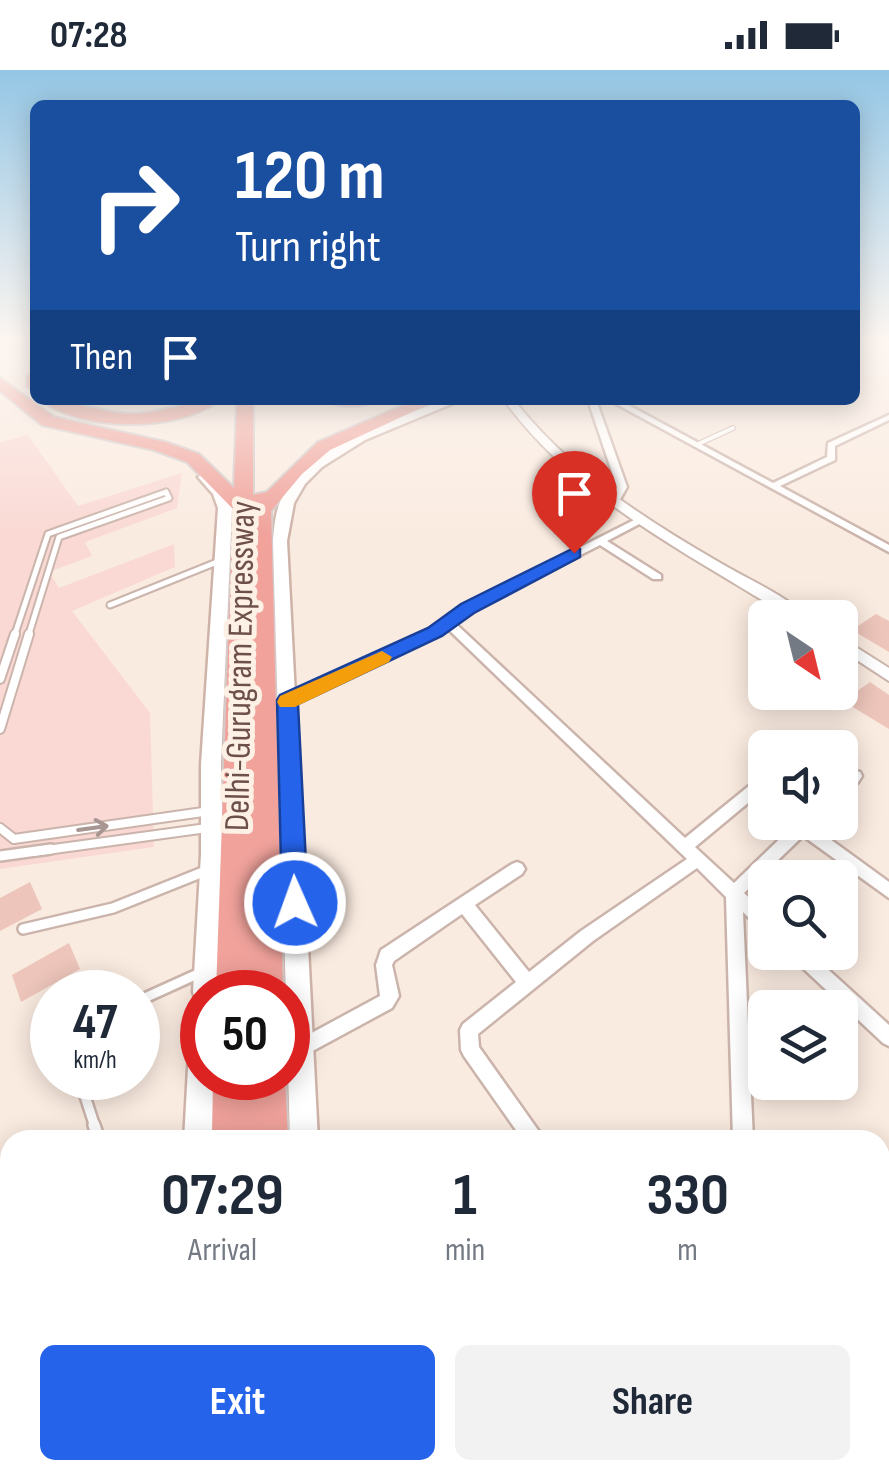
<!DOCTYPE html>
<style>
body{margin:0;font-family:"Sofia Sans Condensed",sans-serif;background:#f2f2f3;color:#1f2937;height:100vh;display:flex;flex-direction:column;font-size:38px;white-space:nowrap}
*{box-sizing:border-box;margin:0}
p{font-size:32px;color:#747a83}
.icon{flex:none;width:55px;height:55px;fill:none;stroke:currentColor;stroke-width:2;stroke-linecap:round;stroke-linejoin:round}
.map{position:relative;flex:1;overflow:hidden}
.details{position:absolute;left:0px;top:1060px;width:890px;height:350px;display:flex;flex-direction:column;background:#fff;border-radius:30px 30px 0 0;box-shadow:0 5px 25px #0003}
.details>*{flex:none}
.guide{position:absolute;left:30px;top:30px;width:830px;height:305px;border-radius:15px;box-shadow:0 5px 25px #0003;background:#1a4fa0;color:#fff;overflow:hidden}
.needle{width:65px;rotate:145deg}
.tools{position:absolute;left:748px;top:530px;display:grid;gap:20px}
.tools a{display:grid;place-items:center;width:110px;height:110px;border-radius:15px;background:#fff;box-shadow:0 5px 25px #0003;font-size:50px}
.speed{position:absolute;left:30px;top:900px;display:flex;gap:20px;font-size:50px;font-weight:700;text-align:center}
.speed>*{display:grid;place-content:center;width:130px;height:130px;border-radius:50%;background:#fff;box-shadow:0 5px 25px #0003;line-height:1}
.speed small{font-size:25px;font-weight:400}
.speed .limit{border:15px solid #d22;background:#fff;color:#111}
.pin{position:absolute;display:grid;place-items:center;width:85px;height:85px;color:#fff;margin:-102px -42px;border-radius:50% 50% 50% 0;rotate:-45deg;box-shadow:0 0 10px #0007}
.pin .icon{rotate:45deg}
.me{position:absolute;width:110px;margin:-55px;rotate:358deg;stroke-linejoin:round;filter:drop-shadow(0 0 8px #0008)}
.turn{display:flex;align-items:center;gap:35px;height:210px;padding:0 40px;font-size:45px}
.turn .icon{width:130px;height:130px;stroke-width:2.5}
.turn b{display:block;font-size:70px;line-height:85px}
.then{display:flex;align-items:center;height:95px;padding:0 40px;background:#0003;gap:20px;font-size:38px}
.eta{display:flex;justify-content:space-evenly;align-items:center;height:170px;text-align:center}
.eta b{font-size:60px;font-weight:700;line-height:70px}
.action{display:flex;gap:20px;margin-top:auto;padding:20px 40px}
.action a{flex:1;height:115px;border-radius:15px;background:#2563eb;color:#fff;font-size:40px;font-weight:700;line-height:115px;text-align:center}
.action a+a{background:#f2f2f3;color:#1f2937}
.status{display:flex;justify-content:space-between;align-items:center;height:70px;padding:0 50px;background:#fff;direction:ltr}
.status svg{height:28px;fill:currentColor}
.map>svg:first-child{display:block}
</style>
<div class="status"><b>07:28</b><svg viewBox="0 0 49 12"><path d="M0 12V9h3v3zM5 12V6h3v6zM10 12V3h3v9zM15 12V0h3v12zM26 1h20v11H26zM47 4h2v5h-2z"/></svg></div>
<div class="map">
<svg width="889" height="1410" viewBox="0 0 889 1410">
<rect width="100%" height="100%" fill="#faebe0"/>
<!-- commercial -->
<path fill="#fad9d4" d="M 28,365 L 78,436 L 182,403 L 177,438 L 85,472 L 92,486 L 49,502 L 59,518 L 174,474 L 175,497 L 72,541 L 150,643 L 154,777 L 0,799 L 0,372 Z"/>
<!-- building -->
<g fill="#edc5ba">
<path d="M 876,544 L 889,551 L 889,582 L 852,560 Z"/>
<path d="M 870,612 L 889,625 L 889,659 L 843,631 Z"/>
<path d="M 30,812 L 42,839 L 0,861 L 0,828 Z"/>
<path d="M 69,873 L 80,899 L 21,932 L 12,905 Z"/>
</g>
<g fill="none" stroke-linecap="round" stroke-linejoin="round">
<defs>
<path id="service-far4" d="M 696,375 L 733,358"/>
<g id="service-far3">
<path d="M 110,535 L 222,490"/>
<path d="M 14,567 L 48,464 L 166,422"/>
<path d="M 28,567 L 59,467 L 169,428 L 166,422"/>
</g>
<g id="service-far2">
<path d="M 0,609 L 15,564"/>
<path d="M 0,659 L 29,564"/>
<path d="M 0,758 L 14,769 L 210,741"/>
<path d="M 32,782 L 207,758"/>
</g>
<g id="service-far1">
<path d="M 0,786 L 51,779"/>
<path d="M 23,859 L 113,838 L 208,800"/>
<path d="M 138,931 L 202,902"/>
<path d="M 84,1023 L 95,1057"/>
</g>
<g id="service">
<path d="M 94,1055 L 99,1070"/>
<path d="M 0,1180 L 10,1179"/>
</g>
<g id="minor">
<path d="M 588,330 L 596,330 L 627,417 L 618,433 L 610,431 L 617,417 Z"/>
<path d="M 609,330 L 619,330 L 773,413 L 827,387 L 828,373 L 889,345 L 889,350 L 835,376 L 835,390 L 780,416 L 889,475 L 889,482 Z"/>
<path d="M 642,446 L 645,447 L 645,451 L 607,471 L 661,505 L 661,509 L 653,509 L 600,475 L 486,533 L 456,554 L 685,768 L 760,707 L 765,706 L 765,719 L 695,777 L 734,813 L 797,752 L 814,752 L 812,756 L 889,812 L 889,828 L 803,766 L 744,823 L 765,843 L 765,860 L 759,858 L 743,842 L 753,1070 L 733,1070 L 726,827 L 697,798 L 593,871 L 478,964 L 479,977 L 545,1070 L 523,1070 L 464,986 L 461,980 L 460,960 L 463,954 L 516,912 L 462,844 L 394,891 L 392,895 L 399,926 L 392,938 L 307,984 L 301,987 L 295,984 L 292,978 L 295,972 L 380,926 L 376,895 L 381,880 L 512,794 L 517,792 L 522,794 L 525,799 L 522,804 L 475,835 L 529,902 L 581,861 L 687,789 L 448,559 L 292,633 L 288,635 L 282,630 L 284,627 L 431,559 L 478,529 Z"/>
<path d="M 786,533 L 792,537 C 784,545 776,548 765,548 L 765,551 L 763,551 L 763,545 Z"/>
<path d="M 855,701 L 860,702 L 862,706 C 858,714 848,724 840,727 L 840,712 Z"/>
<path d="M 789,882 L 809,882 L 889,955 L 889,976 L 883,973 L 791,887 Z"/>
<path d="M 720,1400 L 744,1400 L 748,1410 L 724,1410 Z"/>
<path d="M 841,1400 L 865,1400 L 869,1410 L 845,1410 Z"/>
</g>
<g id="tertiary">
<path d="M 504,330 L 514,330 C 569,400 641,447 717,491 C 747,509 784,524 809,548 L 791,548 C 688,483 577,430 504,330 Z"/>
<path d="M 840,567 L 889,598 L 889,611 L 840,579 Z"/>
</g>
<g id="secondary">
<path d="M 0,268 L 16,268 L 0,272 Z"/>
<path d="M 445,330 L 461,330 L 365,370 L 322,397 L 305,414 L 294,433 L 287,471 L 318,1070 L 290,1070 L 273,471 C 274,458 275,444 280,432 C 311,370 386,353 445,330 Z"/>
<path d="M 205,403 L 224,420 L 232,438 L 221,695 L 223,784 L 217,922 L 202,922 L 202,933 L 196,931 L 193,922 L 201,784 L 201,695 L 218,438 L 213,424 L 198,407 Z"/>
<path d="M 202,968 L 202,1008 L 214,1008 L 212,1070 L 184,1070 L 189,981 L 193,972 Z"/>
<rect x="164" y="1400" width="36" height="10"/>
<rect x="298" y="1400" width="36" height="10"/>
</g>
<g id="motorway">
<path d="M 35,301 L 35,321 L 27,316 L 27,306 Z"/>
<path d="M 0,308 L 54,347 L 165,372 L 199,384 L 234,418 L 237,330 L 253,330 L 253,425 L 267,422 L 318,372 L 416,330 L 438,330 L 330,380 L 302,404 L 271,441 L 283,922 L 216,922 L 233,439 L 187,392 L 154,380 L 42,355 L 0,321 Z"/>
<path d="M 42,330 C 74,330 102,344 134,344 C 164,343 190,330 219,330 C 181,362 80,362 42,330 Z"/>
<path d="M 326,330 L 376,330 C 365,338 337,338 326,330 Z"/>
<path d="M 213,1008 L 285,1008 L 288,1070 L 212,1070 Z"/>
<path d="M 201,1400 L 249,1400 L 250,1410 L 200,1410 Z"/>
<path d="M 251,1400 L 299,1400 L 300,1410 L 250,1410 Z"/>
</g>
</defs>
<!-- service-far4 casing -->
<use href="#service-far4" stroke="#cbb4ab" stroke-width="6"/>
<!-- service-far3 casing -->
<use href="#service-far3" stroke="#cbb4ab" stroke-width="9"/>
<!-- service-far2 casing -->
<use href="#service-far2" stroke="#cbb4ab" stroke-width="12"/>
<!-- service-far1 casing -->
<use href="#service-far1" stroke="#cbb4ab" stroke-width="14"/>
<!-- service casing -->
<use href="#service" stroke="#cbb4ab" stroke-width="16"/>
<!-- minor casing -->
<use href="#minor" stroke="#cbb4ab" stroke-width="5"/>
<!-- tertiary casing -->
<use href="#tertiary" stroke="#cbb4ab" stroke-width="4"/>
<!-- secondary casing -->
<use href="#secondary" stroke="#ceb3a8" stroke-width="5"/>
<!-- motorway casing -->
<use href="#motorway" stroke="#d4cac9" stroke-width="4"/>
<!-- service-far4 -->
<use href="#service-far4" stroke="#fff" stroke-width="4"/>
<!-- service-far3 -->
<use href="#service-far3" stroke="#fff" stroke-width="5"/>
<!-- service-far2 -->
<use href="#service-far2" stroke="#fff" stroke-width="8"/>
<!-- service-far1 -->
<use href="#service-far1" stroke="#fff" stroke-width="9"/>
<!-- service -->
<use href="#service" stroke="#fff" stroke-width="11"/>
<!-- minor -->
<use href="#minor" fill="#fff" fill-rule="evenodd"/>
<!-- tertiary -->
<use href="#tertiary" fill="#fff" fill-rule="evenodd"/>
<!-- secondary -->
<use href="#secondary" fill="#fff" fill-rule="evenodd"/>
<!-- motorway -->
<use href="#motorway" fill="#f0a29b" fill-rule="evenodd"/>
</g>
<!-- one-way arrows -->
<defs><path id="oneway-shaft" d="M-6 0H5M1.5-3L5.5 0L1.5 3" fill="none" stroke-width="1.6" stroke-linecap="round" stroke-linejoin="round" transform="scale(2.5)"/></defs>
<use stroke="#a89692" href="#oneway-shaft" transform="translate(93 758) rotate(-8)"/>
<!-- sky -->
<linearGradient id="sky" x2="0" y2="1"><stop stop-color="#94c6e5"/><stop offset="0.58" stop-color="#fdf6f1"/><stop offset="1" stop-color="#fdf6f1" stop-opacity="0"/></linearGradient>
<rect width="889" height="465" fill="url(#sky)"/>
<!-- route -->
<path fill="#2563eb" stroke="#184099" stroke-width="2.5" d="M 574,478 L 580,479 L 580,487 L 474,543 L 442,566 L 298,634 L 308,833 L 304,841 L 295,844 L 286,841 L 282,833 L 277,630 L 280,625 L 428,558 L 461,534 Z"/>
<!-- slow -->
<path fill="#f59e0b" d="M 382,581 L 392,587 L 389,592 L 295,637 L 280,637 L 277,632 L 280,626 Z"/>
<g text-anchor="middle" stroke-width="10" stroke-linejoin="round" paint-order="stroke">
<!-- street labels -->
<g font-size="35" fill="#6e504a" stroke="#fdf0e5">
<text transform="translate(239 596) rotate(-89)" y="12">Delhi-Gurugram Expressway</text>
</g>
</g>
</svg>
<div class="tools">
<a><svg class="needle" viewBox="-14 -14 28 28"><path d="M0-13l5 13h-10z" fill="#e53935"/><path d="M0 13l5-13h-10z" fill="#747a83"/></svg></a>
<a><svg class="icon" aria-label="sound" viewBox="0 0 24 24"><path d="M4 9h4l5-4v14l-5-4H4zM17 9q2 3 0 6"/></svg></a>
<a><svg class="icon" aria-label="search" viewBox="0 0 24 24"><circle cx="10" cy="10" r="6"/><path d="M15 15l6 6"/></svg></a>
<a><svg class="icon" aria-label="layers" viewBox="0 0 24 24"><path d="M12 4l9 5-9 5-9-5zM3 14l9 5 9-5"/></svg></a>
</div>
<div class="speed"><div>47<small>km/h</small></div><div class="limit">50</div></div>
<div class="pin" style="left:574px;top:483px;background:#d93025"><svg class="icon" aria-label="arrive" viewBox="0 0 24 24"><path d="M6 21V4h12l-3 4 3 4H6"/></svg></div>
<svg class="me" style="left:295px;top:833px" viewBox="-20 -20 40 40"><circle r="17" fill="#2563eb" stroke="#fff" stroke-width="3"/><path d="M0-11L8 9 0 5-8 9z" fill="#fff"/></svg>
<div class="guide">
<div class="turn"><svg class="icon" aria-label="right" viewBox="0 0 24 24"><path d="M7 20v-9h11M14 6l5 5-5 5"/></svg><div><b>120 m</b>Turn right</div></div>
<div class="then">Then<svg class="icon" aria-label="arrive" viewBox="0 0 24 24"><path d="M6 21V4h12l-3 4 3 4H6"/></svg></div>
</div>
<section class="details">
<div class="eta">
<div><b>07:29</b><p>Arrival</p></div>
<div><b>1</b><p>min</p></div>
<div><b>330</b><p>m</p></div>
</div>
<div class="action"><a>Exit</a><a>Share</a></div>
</section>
</div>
